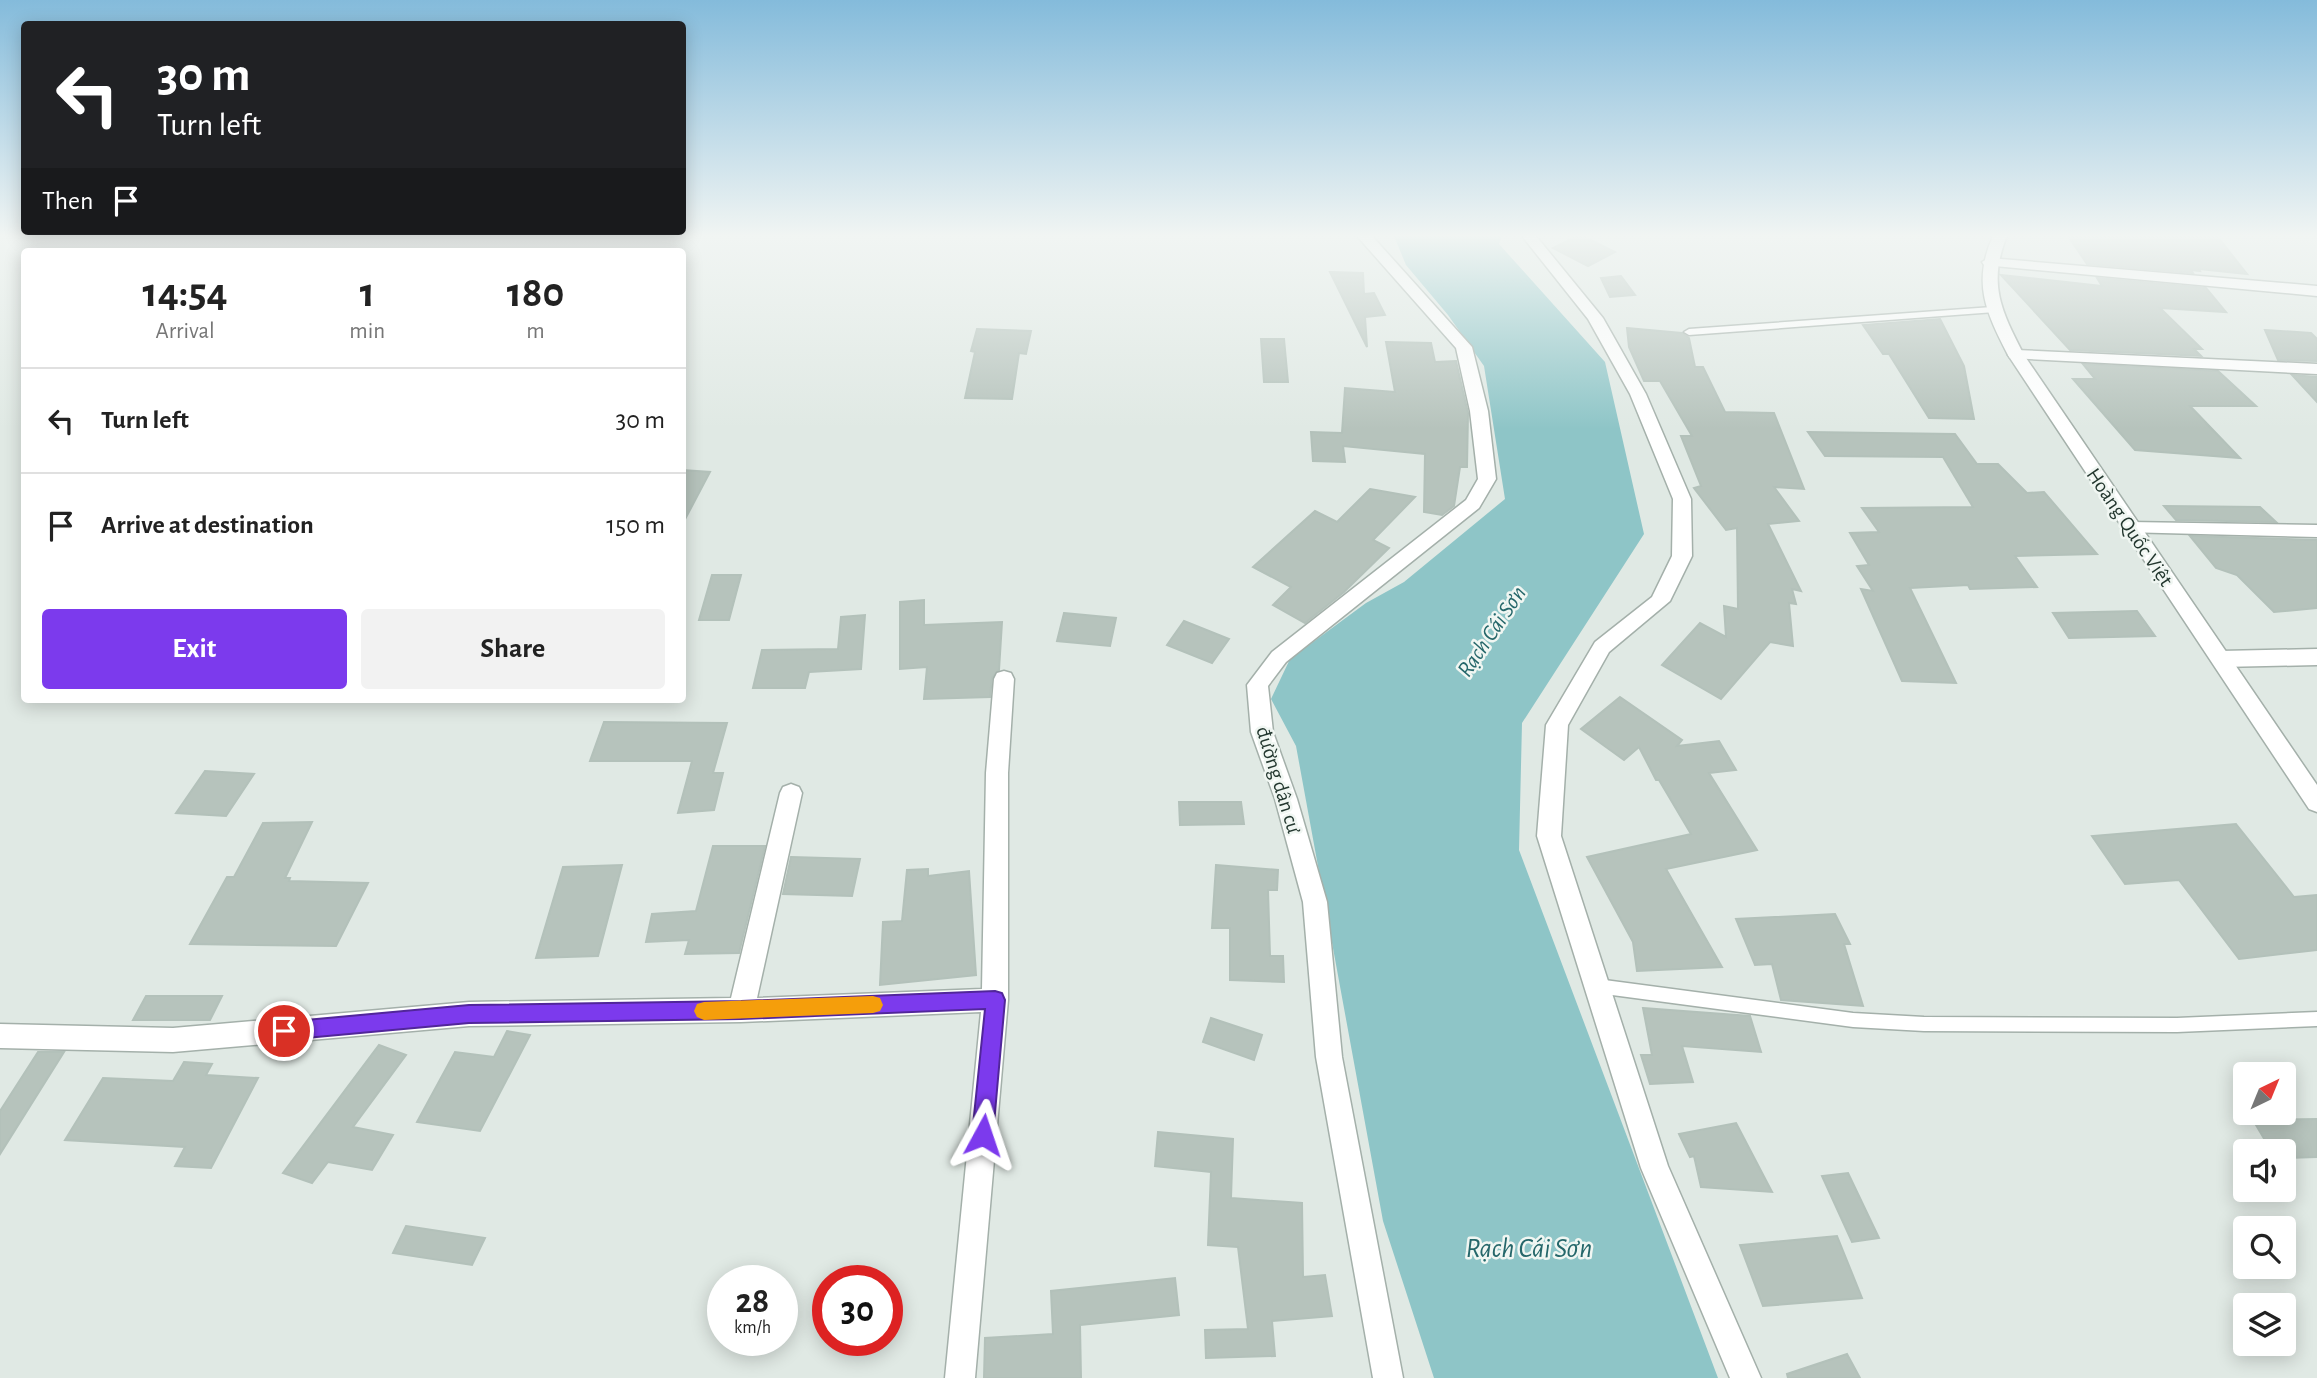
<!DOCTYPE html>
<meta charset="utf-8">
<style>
body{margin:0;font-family:"Alegreya Sans",sans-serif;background:#f2f2f2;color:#222;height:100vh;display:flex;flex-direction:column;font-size:26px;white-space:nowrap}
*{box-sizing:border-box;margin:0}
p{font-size:23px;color:#767676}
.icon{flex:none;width:38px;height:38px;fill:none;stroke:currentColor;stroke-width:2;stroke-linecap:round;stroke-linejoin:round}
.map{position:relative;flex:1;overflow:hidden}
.details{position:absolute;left:21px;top:248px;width:665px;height:455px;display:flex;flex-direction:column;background:#fff;border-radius:7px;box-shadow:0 4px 18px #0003}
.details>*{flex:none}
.guide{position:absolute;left:21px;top:21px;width:665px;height:214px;border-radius:7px;box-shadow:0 4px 18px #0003;background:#202124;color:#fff;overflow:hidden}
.needle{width:46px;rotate:43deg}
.buttons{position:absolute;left:2233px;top:1062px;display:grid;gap:14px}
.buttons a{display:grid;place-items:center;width:63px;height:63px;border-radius:7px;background:#fff;box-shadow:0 4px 18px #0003;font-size:35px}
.speed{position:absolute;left:707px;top:1265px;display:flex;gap:14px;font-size:35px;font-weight:700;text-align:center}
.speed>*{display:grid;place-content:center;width:91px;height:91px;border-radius:50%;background:#fff;box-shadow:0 4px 18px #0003;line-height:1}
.speed small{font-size:18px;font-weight:400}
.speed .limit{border:10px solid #d22;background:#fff;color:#111}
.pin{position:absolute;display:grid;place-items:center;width:60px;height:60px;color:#fff;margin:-30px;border:4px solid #fff;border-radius:50%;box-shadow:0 2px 7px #0007}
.me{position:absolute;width:77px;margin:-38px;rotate:5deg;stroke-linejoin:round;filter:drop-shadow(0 0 5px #0008)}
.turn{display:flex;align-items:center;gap:24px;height:147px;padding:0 21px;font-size:32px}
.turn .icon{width:91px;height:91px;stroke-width:2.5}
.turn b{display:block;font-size:49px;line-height:60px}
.then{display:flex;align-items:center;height:66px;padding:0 21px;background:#0003;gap:14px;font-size:26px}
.eta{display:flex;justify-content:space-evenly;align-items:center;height:119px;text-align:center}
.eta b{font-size:42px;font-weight:700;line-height:49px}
.cta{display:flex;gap:14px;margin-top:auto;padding:14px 21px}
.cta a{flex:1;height:80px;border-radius:7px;background:#7c3aed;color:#fff;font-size:28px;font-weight:700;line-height:80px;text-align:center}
.cta a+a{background:#f2f2f2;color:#222}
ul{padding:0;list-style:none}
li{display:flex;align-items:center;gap:21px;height:105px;padding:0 21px;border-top:2px solid #e0e0e0}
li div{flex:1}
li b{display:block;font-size:26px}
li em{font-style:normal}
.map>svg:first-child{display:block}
</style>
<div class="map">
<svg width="2317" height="1378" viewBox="0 0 2317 1378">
<rect width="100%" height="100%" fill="#e0e9e4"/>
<!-- water -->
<path fill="#8ec5c7" d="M 1394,236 L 1502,236 L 1499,244 L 1605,362 L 1644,534 L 1522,723 L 1519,850 L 1718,1378 L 1434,1378 L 1383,1221 L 1296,746 L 1271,699 L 1290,659 L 1366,603 L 1404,582 L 1505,499 L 1484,366 L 1448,315 L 1406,265 Z"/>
<!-- building -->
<g fill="#b6c3bc" stroke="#b3c1ba" stroke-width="2">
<path d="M 1577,236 L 1583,236 L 1615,252 L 1588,266 L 1553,248 Z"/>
<path d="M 2068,236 L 2217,236 L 2247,274 L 2199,269 L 2200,271 L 2191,270 L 2193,273 L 2087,264 Z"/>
<path d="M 1330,272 L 1363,273 L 1364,294 L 1374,293 L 1385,315 L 1365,317 L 1367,347 Z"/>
<path d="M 2001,275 L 2102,286 L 2097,278 L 2206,288 L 2226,312 L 2160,308 L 2202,349 L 2194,349 L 2201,356 L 2070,350 Z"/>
<path d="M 1621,276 L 1635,295 L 1610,297 L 1601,278 Z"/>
<path d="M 1940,319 L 1964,366 L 1974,419 L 1929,418 L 1889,354 L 1883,354 L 1863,325 Z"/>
<path d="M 1627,328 L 1682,333 L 1689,338 L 1695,367 L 1703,367 L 1725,412 L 1774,413 L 1804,489 L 1774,487 L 1799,521 L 1768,524 L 1801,591 L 1792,589 L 1796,604 L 1789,603 L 1793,646 L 1770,642 L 1721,699 L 1662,665 L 1700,623 L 1726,637 L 1724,606 L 1738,609 L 1737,528 L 1726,530 L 1694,488 L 1701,486 L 1681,436 L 1692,436 L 1660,381 L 1644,381 L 1629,347 Z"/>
<path d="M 977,329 L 1031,331 L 1026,354 L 1019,353 L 1012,399 L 965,398 L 975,352 L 971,351 Z"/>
<path d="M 2265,330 L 2311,333 L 2317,339 L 2317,361 L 2278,360 Z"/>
<path d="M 1261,339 L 1284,339 L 1288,382 L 1264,382 Z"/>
<path d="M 1386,342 L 1431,343 L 1435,362 L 1456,361 L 1468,413 L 1467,467 L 1460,467 L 1454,506 L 1442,515 L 1424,512 L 1425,454 L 1343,446 L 1345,462 L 1313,461 L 1311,432 L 1342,433 L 1345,388 L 1395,392 Z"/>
<path d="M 2083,364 L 2218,371 L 2256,406 L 2190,406 L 2240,458 L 2135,450 L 2073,379 L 2095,379 Z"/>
<path d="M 2292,375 L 2317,377 L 2317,402 Z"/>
<path d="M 1808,432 L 1955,434 L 1977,464 L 1998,464 L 2027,493 L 2044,492 L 2097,554 L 2015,556 L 2037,587 L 1970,589 L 1968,585 L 1910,588 L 1956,683 L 1902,681 L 1861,589 L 1873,591 L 1857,566 L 1869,565 L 1850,533 L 1879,532 L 1862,508 L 1973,507 L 1943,457 L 1825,456 Z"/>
<path d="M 682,470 L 710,472 L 682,525 Z"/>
<path d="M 1370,489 L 1415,497 L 1373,540 L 1389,548 L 1344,592 L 1305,623 L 1273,605 L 1291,587 L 1253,567 L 1315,511 L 1337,522 Z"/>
<path d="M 2164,506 L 2260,507 L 2276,522 L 2176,520 Z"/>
<path d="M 2190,536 L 2317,540 L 2317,608 L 2274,612 L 2237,575 L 2216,568 Z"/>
<path d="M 712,575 L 741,575 L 729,620 L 699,620 Z"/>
<path d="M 924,600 L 924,625 L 1002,622 L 999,670 L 992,678 L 990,697 L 924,699 L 927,667 L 900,669 L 900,602 Z"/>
<path d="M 2137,611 L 2155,636 L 2069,638 L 2053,613 Z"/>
<path d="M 1064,613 L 1116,618 L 1110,646 L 1057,641 Z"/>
<path d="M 865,615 L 861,669 L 809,672 L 805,688 L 753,688 L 762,650 L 838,649 L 841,617 Z"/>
<path d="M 1184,621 L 1229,639 L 1212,663 L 1167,645 Z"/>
<path d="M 1620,697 L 1682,740 L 1677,746 L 1719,741 L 1736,770 L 1709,773 L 1757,850 L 1666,869 L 1722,967 L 1637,971 L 1633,942 L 1587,857 L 1691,834 L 1659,780 L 1656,780 L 1639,747 L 1624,760 L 1581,729 Z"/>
<path d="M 604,722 L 727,723 L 713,773 L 723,773 L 714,810 L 678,813 L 692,761 L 590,761 Z"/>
<path d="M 205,771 L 254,774 L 226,816 L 176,813 Z"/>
<path d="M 1179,802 L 1241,802 L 1244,824 L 1180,825 Z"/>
<path d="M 312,822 L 285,878 L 290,878 L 289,881 L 368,883 L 336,946 L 190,944 L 227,877 L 234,877 L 263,823 Z"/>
<path d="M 2236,824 L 2294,897 L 2317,895 L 2317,950 L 2239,959 L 2179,880 L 2125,884 L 2092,836 Z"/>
<path d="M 713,846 L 765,846 L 739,953 L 685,954 L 689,940 L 646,942 L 652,914 L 696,911 Z"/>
<path d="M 791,857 L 860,859 L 852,896 L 783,894 Z"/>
<path d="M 622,865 L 598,956 L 536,958 L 563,867 Z"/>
<path d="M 1216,865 L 1278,870 L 1277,890 L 1268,890 L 1270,956 L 1283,956 L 1284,982 L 1230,980 L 1230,928 L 1212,928 Z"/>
<path d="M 928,869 L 928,876 L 969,871 L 976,975 L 880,985 L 883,922 L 902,921 L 907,870 Z"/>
<path d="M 1835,914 L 1850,944 L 1844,944 L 1863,1006 L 1781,1000 L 1772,964 L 1755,965 L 1736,919 Z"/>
<path d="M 146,996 L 222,996 L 210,1020 L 133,1020 Z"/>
<path d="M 1643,1008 L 1750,1016 L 1761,1052 L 1682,1046 L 1693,1082 L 1650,1084 L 1641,1055 L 1652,1055 Z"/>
<path d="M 1211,1018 L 1262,1035 L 1254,1060 L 1203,1042 Z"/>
<path d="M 507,1031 L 530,1035 L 480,1131 L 417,1122 L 455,1052 L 494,1057 Z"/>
<path d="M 379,1045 L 406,1055 L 353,1127 L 393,1135 L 372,1170 L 328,1162 L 312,1183 L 283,1173 Z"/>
<path d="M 38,1052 L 64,1052 L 0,1154 L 0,1111 Z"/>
<path d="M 184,1062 L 212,1064 L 206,1075 L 258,1078 L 211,1168 L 175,1166 L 185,1147 L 65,1140 L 103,1078 L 173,1081 Z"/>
<path d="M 2317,1119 L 2317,1157 L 2284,1158 L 2284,1152 L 2272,1152 L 2253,1120 Z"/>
<path d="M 1736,1123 L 1772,1192 L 1701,1187 L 1694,1156 L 1690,1157 L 1679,1134 Z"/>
<path d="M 1158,1132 L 1233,1139 L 1231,1198 L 1302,1203 L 1303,1277 L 1325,1275 L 1332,1316 L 1272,1321 L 1275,1356 L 1206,1358 L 1205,1330 L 1248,1329 L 1238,1247 L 1208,1245 L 1211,1172 L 1155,1166 Z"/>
<path d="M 1848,1173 L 1879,1238 L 1852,1242 L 1822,1176 Z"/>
<path d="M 406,1226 L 485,1238 L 472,1265 L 393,1253 Z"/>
<path d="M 1837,1236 L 1862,1298 L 1763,1306 L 1740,1245 Z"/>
<path d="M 1175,1278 L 1179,1315 L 1080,1325 L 1081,1378 L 984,1378 L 985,1338 L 1053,1334 L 1051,1291 Z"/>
<path d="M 1847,1354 L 1860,1378 L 1788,1378 L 1787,1374 Z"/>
</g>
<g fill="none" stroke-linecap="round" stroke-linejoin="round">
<defs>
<g id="service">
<path d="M 1992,307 L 1995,308 L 1995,312 L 1689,335 L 1684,332 L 1689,329 Z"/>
<path d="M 1597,979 L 1853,1013 L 1924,1017 L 2177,1018 L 2317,1012 L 2317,1026 L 2177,1032 L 1924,1031 L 1853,1027 L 1597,993 L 1592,991 L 1590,986 L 1592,981 Z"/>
</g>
<g id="minor">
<path d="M 1357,236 L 1372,236 L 1472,347 L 1488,411 L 1496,479 L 1479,508 L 1286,662 L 1268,686 L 1273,732 L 1297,799 L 1327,902 L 1342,1057 L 1403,1378 L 1373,1378 L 1316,1057 L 1303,902 L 1275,799 L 1251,732 L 1247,685 L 1272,652 L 1466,500 L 1478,479 L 1470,411 L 1456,348 Z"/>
<path d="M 1522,236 L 1536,236 L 1603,318 L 1646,394 L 1691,499 L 1692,556 L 1670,601 L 1609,652 L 1568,725 L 1561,836 L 1668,1166 L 1761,1378 L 1730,1378 L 1641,1168 L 1537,836 L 1546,725 L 1595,642 L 1652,597 L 1672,556 L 1673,499 L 1630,394 L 1588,319 Z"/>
<path d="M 1989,258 L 2317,286 L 2317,296 L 1984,265 L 1982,262 Z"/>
<path d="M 2016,350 L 2317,364 L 2317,374 L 2010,358 L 2008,355 Z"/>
<path d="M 2130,522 L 2317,525 L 2317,537 L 2123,532 L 2121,528 L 2123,524 Z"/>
<path d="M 2317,649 L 2317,665 L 2221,667 L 2214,664 L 2211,659 L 2214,654 L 2221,651 Z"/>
<path d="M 1004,671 L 1011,673 L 1014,679 L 1008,773 L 1008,1000 L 975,1378 L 945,1378 L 981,1012 L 741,1022 L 469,1026 L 173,1052 L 0,1048 L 0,1024 L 173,1028 L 469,1002 L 731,998 L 780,793 L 783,787 L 791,784 L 799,787 L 802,793 L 757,998 L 982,989 L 986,773 L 994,679 L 997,673 Z"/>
</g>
<path id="tertiary" d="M 1993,236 L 2007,236 C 1987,284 2002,312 2024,355 L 2317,785 L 2317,812 L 2309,809 L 2008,355 C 1986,312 1972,283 1993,236 Z"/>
</defs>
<!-- service casing -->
<use href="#service" stroke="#a4b0aa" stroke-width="3"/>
<!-- minor casing -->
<use href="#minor" stroke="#a4b0aa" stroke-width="3"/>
<!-- tertiary casing -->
<use href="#tertiary" stroke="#a4b0aa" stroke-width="3"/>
<!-- service -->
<use href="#service" fill="#fff" fill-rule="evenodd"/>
<!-- minor -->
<use href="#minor" fill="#fff" fill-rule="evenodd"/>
<!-- tertiary -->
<use href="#tertiary" fill="#fff" fill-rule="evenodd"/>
</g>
<!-- sky -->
<linearGradient id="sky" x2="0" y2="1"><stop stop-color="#84bbdb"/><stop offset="0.55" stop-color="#f1f5f3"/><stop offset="1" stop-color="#f1f5f3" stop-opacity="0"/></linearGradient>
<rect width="2317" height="429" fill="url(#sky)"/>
<!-- route -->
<path fill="#7c3aed" stroke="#51269a" stroke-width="2" d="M 995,991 L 1002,993 L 1005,1000 L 993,1135 L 990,1142 L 983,1145 L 975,1142 L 972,1135 L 985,1009 L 741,1019 L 469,1023 L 284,1040 L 277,1038 L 274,1031 L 277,1025 L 284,1022 L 469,1005 L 741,1001 Z"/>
<!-- slow -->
<path fill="#f59e0b" d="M 873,996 L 880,998 L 883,1005 L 880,1011 L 873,1013 L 704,1020 L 697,1017 L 694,1011 L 697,1004 L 704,1002 Z"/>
<g text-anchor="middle" stroke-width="5" stroke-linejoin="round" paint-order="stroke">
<!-- street labels -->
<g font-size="21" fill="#23372f" stroke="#f0f6f2">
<text transform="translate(2130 527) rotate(56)" y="7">Hoàng Quốc Việt</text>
<text transform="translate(1279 780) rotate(73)" y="7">đường dân cư</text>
</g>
<!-- water labels -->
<g font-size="23" font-style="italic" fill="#25676a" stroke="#f0f6f2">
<text transform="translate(1491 631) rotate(-56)" y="8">Rạch Cái Sơn</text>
</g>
<!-- near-water labels -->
<g font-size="28" font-style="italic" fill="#25676a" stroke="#f0f6f2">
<text x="1529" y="1257">Rạch Cái Sơn</text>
</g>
</g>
</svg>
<div class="buttons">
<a><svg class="needle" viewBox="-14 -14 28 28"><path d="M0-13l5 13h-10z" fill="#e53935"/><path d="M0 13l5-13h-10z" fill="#767676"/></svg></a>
<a><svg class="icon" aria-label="sound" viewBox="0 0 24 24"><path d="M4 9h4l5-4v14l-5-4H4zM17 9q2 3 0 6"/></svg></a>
<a><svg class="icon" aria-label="search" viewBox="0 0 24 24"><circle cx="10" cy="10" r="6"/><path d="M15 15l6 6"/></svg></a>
<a><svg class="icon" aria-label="layers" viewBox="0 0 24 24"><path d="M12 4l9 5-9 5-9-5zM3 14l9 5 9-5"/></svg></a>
</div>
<div class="speed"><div>28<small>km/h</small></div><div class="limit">30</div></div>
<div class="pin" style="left:284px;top:1031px;background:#d93025"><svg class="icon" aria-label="arrive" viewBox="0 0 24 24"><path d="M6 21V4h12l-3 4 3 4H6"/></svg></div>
<svg class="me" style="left:983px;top:1135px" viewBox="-20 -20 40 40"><path d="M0-17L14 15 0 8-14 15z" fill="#7c3aed" stroke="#fff" stroke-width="4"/></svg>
<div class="guide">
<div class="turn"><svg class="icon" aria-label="left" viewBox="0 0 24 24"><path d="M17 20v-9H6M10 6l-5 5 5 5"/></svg><div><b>30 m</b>Turn left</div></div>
<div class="then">Then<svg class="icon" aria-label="arrive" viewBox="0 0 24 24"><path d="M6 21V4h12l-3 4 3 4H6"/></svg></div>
</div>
<section class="details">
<div class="eta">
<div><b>14:54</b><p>Arrival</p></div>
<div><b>1</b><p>min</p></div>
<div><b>180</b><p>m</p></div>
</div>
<ul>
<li><svg class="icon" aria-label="left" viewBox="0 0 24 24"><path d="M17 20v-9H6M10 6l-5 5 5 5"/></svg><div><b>Turn left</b></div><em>30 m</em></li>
<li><svg class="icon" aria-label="arrive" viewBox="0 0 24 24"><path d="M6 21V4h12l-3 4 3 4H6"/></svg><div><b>Arrive at destination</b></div><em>150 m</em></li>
</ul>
<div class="cta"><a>Exit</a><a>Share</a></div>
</section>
</div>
